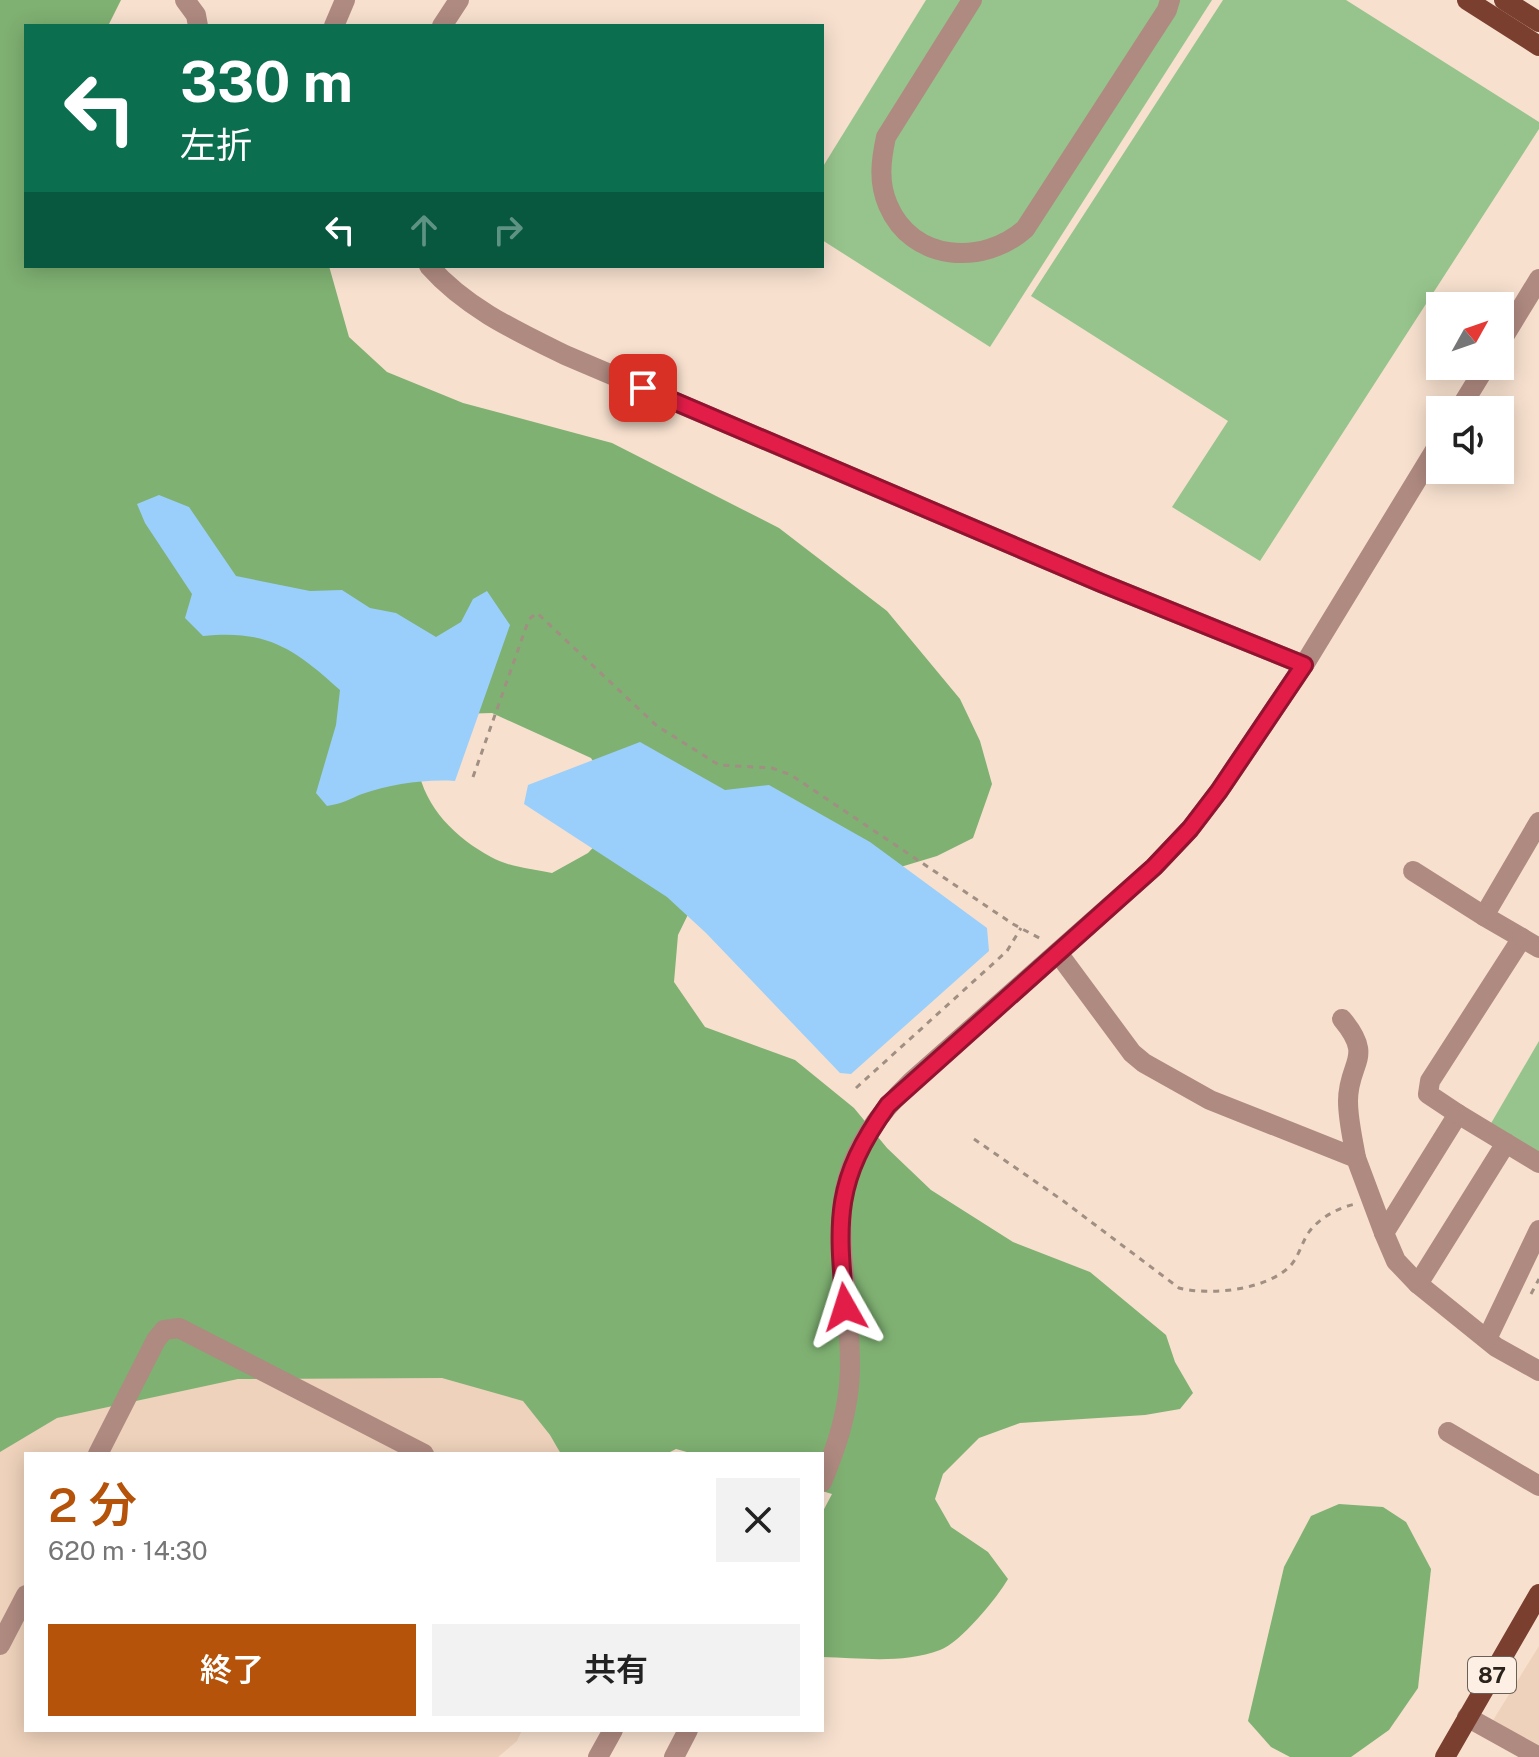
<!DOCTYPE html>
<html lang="ja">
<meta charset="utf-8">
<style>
body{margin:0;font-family:"Public Sans","Noto Sans JP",sans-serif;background:#f2f2f2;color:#222;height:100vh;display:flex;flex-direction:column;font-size:30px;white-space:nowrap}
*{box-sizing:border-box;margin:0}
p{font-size:26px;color:#767676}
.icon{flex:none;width:44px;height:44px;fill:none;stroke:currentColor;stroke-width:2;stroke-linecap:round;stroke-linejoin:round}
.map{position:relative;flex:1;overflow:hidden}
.drawer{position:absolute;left:24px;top:1452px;width:800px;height:280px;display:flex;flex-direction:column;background:#fff;border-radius:0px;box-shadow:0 4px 20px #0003}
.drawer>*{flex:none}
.hud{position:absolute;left:24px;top:24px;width:800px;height:244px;border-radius:0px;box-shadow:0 4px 20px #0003;background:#0b6e4f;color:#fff;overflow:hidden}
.needle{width:52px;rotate:50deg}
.tools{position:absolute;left:1426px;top:292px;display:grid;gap:16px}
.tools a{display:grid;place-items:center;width:88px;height:88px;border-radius:0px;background:#fff;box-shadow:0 4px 20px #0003;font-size:40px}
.pin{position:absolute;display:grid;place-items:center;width:68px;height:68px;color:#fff;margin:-34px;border-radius:16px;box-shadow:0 4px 12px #0006}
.me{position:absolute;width:88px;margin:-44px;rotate:354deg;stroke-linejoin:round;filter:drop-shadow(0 0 6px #0008)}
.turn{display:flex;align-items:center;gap:28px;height:168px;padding:0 24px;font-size:36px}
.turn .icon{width:104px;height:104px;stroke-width:2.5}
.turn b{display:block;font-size:56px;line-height:68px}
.lanes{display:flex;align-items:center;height:76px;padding:0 24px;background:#0003;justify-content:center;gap:40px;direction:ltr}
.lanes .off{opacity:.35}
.round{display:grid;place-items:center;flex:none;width:84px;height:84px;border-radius:0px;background:#f2f2f2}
.summary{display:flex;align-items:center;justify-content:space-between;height:136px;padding:0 24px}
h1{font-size:48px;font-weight:600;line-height:60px;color:#b45309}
.primary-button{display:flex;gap:16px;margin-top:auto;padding:16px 24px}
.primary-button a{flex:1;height:92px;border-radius:0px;background:#b45309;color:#fff;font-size:32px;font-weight:600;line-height:92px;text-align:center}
.primary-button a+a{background:#f2f2f2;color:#222}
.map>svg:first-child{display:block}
</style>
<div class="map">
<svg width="1539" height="1757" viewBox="0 0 1539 1757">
<rect width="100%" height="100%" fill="#f7e0ce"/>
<!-- built -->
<g fill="#eed2bb">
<path d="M 371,1234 L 621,1454 L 26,1454 L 26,1730 L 522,1730 L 517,1741 L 498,1757 L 0,1757 L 0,1351 Z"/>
<path d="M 1539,1646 L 1539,1746 L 1492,1722 Z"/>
</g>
<!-- green -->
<g fill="#97c48c">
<path d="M 926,0 L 1212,0 L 990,347 L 822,240 L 822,168 Z"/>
<path d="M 1223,0 L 1346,0 L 1539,122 L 1539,129 L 1260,561 L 1172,507 L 1228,421 L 1031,296 Z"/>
<path d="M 1539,1041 L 1539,1154 L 1490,1125 Z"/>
</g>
<!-- forest -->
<g fill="#7fb172" fill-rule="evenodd">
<path d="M 0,0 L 121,0 L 108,26 L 26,26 L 26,266 L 329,266 L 349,337 L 387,372 L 463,403 L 612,443 L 779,528 L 887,611 L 960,699 L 980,741 L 992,784 L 973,838 L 937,856 L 874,875 L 698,894 L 678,935 L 674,982 L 705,1027 L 795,1060 L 854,1108 L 887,1148 L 931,1190 L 1013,1242 L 1090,1272 L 1166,1335 L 1175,1362 L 1193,1393 L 1180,1409 L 1145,1415 L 1020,1423 L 979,1438 L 943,1474 L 935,1499 L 951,1527 L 988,1552 L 1008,1579 C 997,1598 960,1643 940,1650 C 903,1664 861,1658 822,1657 L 822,1513 L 832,1494 L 822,1491 L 822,1454 L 694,1454 L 676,1449 L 666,1454 L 561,1454 L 550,1435 L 523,1401 L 442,1378 L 238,1379 L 57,1418 L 0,1452 ZM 492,713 L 591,758 L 604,779 L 606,834 L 588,853 L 552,873 C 533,869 508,867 491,857 C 456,838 425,808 418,768 L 459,714 Z"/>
<path d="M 1339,1504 L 1383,1507 L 1406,1522 L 1431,1569 L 1418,1688 L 1389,1730 L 1351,1757 L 1290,1757 L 1271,1747 L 1248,1721 L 1284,1567 L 1311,1516 Z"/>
</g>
<!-- water -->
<g fill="#9acffb">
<path d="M 159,495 L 189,507 L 236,576 L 310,591 L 342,590 L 370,608 L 396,613 L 436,637 L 461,622 L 473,599 L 487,591 L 510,625 L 455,781 C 425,779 391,784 362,794 C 350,799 341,804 327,806 L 316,793 L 336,725 L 340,690 C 295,649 267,629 203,636 L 185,618 L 192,594 L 145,523 L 137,504 Z"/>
<path d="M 640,742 L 725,790 L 769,785 L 870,842 L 987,928 L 989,951 L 851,1074 L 840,1073 L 706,933 L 667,897 L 524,804 L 528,785 Z"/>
</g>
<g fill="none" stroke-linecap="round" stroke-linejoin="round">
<!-- path -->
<g stroke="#a08f82" stroke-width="3" stroke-dasharray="6 6" stroke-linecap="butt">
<path d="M 473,777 L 529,619 L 537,613 L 657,726 L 719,765 L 772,768 L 791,775 L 1013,924 L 1043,940"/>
<path d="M 856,1088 L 1007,951 L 1021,928"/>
<path d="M 974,1139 L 1062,1200 L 1179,1288 C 1210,1296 1268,1290 1291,1265 C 1299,1256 1302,1242 1309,1232 C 1319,1218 1339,1207 1356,1204"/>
<path d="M 1531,1294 L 1539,1279"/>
</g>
<!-- minor -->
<g stroke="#af8a81" stroke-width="20">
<path d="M 185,0 L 196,15 L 198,26"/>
<path d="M 972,0 L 886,137 C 881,160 878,182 888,205 C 912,262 983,266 1025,229 L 1167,10 L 1170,0"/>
<path d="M 334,26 L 345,0"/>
<path d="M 442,26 L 459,0"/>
<path d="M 429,266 C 466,308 516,331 565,355 L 1101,583 L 1304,665"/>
<path d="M 1500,343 L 1539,279"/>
<path d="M 1459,410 L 1486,366"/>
<path d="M 1539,822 L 1484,916 L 1522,938 L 1430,1081 L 1428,1094 L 1458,1114 L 1384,1233 L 1396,1261 L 1418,1284 L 1496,1347 L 1539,1371"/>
<path d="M 1413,871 L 1484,916"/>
<path d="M 1522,938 L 1539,948"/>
<path d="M 1058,953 L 1132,1053 L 1144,1063 L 1210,1100 L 1356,1158 L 1384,1233"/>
<path d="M 1342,1019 C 1375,1059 1348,1061 1348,1101 C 1348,1120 1353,1140 1356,1158"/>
<path d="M 1458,1114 L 1539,1163"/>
<path d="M 1418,1284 L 1506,1143"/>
<path d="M 1487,1339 L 1539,1230"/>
<path d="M 1448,1432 L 1539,1486"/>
<path d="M 98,1454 L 156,1340 L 164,1330 L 179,1328 L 424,1454"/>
<path d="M 822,1482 C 837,1446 849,1410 850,1370 C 851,1246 806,1183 912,1081 L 1154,867 L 1190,829 L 1219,791 L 1304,665 L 1440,442"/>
<path d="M 0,1645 L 26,1595"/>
<path d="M 1467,1717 L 1539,1757"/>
<path d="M 598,1757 L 613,1730"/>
<path d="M 674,1757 L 688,1730"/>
</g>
<!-- major -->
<g stroke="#7b3f2f" stroke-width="20">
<path d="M 1467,0 L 1539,46"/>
<path d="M 1504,0 L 1539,22"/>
<path d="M 1445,1757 L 1539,1594"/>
</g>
</g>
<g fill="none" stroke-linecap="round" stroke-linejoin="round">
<defs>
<path id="route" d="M 643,388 L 1101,583 L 1304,665 L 1219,791 L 1190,829 L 1154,867 L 888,1105 C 834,1180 837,1219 845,1307"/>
</defs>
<!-- route casing -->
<use href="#route" stroke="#92132f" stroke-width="20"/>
<!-- route -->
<use href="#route" stroke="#e11d48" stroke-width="14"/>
</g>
<g text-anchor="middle" stroke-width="6" stroke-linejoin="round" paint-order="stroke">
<!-- shield labels -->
<rect fill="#fdefe4" stroke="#696057" stroke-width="2" x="1468" y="1657" width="48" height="36" rx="6"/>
<g font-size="22" font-weight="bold" fill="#2a221b">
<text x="1492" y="1683">87</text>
</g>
</g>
</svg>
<div class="tools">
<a><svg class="needle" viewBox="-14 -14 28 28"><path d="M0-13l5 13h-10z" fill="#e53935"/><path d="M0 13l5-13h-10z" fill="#767676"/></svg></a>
<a><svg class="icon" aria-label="sound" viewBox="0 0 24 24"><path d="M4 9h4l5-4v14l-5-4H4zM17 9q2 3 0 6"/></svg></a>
</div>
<div class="pin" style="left:643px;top:388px;background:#d93025"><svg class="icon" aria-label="arrive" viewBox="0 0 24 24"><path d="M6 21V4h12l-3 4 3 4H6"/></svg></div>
<svg class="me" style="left:845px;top:1307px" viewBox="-20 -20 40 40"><path d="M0-17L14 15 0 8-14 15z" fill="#e11d48" stroke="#fff" stroke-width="4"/></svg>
<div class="hud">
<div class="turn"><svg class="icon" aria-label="left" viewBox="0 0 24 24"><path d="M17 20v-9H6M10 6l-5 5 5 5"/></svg><div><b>330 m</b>左折</div></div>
<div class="lanes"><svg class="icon" aria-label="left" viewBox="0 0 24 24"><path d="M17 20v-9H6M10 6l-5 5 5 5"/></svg><svg class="icon off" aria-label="ahead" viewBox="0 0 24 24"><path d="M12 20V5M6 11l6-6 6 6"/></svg><svg class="icon off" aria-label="right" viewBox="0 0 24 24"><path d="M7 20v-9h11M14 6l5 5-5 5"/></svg></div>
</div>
<section class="drawer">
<div class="summary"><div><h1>2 分</h1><p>620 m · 14:30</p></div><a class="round"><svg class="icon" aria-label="close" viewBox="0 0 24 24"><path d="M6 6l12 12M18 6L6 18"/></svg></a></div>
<div class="primary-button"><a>終了</a><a>共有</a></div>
</section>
</div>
